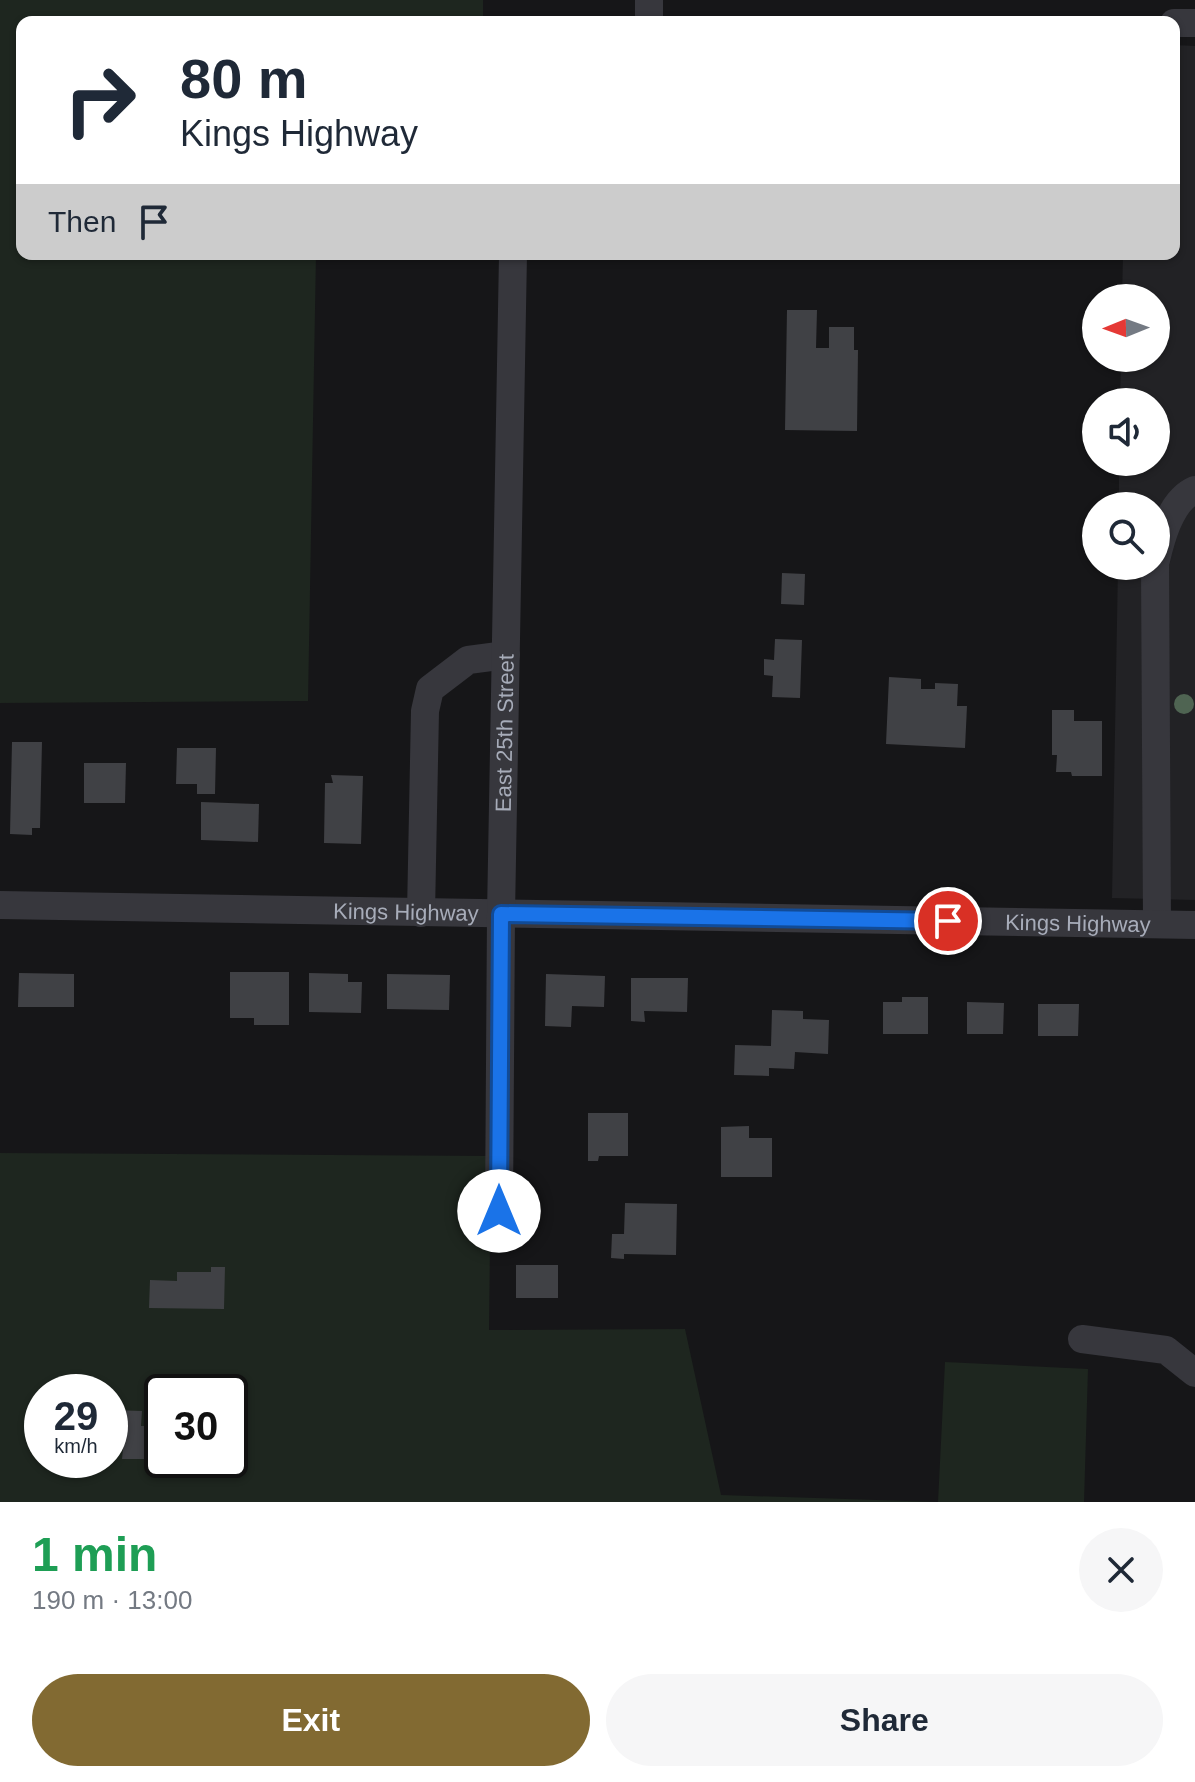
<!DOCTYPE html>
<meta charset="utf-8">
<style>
body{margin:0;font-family:Helvetica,sans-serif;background:#f6f6f7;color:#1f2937;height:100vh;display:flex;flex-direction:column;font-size:30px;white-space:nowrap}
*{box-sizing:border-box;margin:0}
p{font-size:26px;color:#747a83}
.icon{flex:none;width:44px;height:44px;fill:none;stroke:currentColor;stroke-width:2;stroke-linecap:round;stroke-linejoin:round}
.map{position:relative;height:1502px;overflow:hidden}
.side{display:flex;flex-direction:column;background:#fff;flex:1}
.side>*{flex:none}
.guide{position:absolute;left:16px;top:16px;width:1164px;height:244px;border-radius:16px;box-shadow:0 2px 6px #0004;background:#fff;color:#1f2937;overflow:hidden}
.needle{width:52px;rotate:269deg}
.fabs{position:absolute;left:1082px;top:284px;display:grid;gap:16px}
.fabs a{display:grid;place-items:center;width:88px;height:88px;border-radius:50%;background:#fff;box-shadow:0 2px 6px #0004;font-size:40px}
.speed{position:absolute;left:24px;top:1374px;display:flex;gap:16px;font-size:40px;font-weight:700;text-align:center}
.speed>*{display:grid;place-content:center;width:104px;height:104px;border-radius:50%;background:#fff;box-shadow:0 2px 6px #0004;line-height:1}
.speed small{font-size:20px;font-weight:400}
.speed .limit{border:4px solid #111;border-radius:12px;background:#fff;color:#111}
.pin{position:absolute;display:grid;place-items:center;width:68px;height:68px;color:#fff;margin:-34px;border:4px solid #fff;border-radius:50%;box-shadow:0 2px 8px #0007}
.me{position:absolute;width:88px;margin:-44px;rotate:0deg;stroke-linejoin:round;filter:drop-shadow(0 0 6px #0008)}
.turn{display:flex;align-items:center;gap:28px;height:168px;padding:0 32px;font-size:36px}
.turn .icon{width:104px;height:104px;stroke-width:2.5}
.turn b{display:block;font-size:56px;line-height:68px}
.then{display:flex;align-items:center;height:76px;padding:0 32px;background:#0003;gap:16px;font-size:30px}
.round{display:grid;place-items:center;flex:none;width:84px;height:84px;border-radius:42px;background:#f6f6f7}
.head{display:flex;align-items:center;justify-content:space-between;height:136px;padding:0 32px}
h1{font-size:48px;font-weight:700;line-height:60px;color:#1e9e55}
.cta{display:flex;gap:16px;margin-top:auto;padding:16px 32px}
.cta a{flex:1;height:92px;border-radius:48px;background:#826a32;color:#fff;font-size:32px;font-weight:700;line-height:92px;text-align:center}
.cta a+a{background:#f6f6f7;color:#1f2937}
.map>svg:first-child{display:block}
</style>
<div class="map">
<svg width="1195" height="1502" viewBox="0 0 1195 1502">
<rect width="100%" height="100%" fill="#161618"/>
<!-- built -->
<path fill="#222225" d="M 1174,45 L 1195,46 L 1195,900 L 1112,898 L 1118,566 L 1156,566 L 1156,506 L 1119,506 L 1119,462 L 1156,462 L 1156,402 L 1120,402 L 1121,358 L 1156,358 L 1156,298 L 1122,298 L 1123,254 L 1174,254 Z"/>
<!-- green -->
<g fill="#1e261f" fill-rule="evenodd">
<path d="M 0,0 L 483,0 L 483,22 L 22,22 L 22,254 L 316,254 L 308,701 L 0,703 Z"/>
<path d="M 0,1153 L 491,1156 L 489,1330 L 685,1329 L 721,1495 L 938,1502 L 945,1362 L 1088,1369 L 1084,1502 L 0,1502 ZM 42,1392 L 110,1392 L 110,1460 L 42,1460 ZM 162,1392 L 230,1392 L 230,1460 L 162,1460 Z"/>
</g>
<!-- building -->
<g fill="#404145">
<path d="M 787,310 L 817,310 L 816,348 L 829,348 L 829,327 L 854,327 L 854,350 L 858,350 L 857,431 L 785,430 Z"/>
<path d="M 782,573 L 805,574 L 804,605 L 781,604 Z"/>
<path d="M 775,639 L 802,640 L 800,698 L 772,697 L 773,676 L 764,675 L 764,659 L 774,660 Z"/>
<path d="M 889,677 L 921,679 L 921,689 L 935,689 L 935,683 L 958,684 L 957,706 L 967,706 L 965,748 L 886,744 Z"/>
<path d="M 1052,710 L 1074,710 L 1074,721 L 1102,721 L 1102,776 L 1072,776 L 1071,772 L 1056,772 L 1057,755 L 1052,755 Z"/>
<path d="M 12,742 L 42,742 L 40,828 L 32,828 L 32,835 L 10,834 Z"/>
<path d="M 177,748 L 216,748 L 215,794 L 197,794 L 197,784 L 176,784 Z"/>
<path d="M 84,763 L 126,763 L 125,803 L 84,803 Z"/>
<path d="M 331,775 L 363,776 L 361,844 L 324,843 L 325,783 L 333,783 Z"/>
<path d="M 201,802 L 259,804 L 258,842 L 201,840 Z"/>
<path d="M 230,972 L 289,972 L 289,1025 L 254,1025 L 254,1018 L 230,1018 Z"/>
<path d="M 19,973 L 74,974 L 74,1007 L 18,1007 Z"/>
<path d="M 309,973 L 348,974 L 348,982 L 362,982 L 361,1013 L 309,1012 Z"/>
<path d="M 387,974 L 450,975 L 449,1010 L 387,1009 Z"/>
<path d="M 546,974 L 605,976 L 604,1007 L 572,1006 L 571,1027 L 545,1026 Z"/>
<path d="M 631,978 L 688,978 L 687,1012 L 644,1011 L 645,1022 L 631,1021 Z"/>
<path d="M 902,997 L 928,997 L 928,1034 L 883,1034 L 883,1002 L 902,1002 Z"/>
<path d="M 967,1002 L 1004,1003 L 1003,1034 L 967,1034 Z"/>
<path d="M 1038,1004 L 1079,1004 L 1078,1036 L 1038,1036 Z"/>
<path d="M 772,1010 L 803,1011 L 803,1019 L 829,1020 L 828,1054 L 795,1052 L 794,1069 L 769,1068 L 769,1076 L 734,1075 L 735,1045 L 771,1046 Z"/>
<path d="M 588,1113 L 628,1113 L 628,1156 L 599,1156 L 598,1161 L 588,1161 Z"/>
<path d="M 749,1126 L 749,1138 L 772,1138 L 772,1177 L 721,1177 L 721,1127 Z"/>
<path d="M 625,1203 L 677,1204 L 676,1255 L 624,1254 L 624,1259 L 611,1258 L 612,1234 L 624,1234 Z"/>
<rect x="516" y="1265" width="42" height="33"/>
<path d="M 211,1267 L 225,1267 L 224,1309 L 149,1308 L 150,1280 L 177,1281 L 177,1272 L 211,1272 Z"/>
<path d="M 110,1410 L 142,1411 L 141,1426 L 148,1426 L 148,1459 L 122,1459 L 123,1449 L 110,1449 Z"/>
</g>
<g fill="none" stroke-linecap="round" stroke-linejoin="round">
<!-- minor -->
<g stroke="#37373d" stroke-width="28">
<path d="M 649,22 L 649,0"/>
<path d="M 1174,23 L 1195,23"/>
<path d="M 1156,560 C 1161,538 1171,500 1195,490"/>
<path d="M 1155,566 L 1157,924"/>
<path id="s1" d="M 0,905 L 1195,925"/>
<path d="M 421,913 L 425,711 L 430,689 L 468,660 L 506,655"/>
<path id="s2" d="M 499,1211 L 501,914 L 513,254"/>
<path d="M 1082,1339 L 1166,1350 L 1195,1373"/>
</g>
</g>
<!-- trees -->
<circle fill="#4f6452" cx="1184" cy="704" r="10"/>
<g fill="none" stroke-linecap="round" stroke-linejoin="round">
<defs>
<path id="route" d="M 499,1211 L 501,914 L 948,921"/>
</defs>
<!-- route casing -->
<use href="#route" stroke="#114b97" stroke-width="20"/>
<!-- route -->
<use href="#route" stroke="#1a73e8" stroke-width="14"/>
</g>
<g text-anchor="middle" stroke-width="6" stroke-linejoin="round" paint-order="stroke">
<!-- street labels -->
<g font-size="22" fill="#a7acb9" stroke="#111113">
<text dy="8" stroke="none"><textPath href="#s2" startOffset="478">East 25th Street</textPath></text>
<text dy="8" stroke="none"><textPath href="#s1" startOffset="406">Kings Highway</textPath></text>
<text dy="8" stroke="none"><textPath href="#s1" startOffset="1078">Kings Highway</textPath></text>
</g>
</g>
</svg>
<div class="fabs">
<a><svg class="needle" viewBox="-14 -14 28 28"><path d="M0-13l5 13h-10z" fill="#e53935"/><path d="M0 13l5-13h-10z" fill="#747a83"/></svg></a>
<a><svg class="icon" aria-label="sound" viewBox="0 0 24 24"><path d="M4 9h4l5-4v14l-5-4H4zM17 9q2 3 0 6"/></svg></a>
<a><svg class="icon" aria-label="search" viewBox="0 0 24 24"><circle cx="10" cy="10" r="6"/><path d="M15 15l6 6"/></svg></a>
</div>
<div class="speed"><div>29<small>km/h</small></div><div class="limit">30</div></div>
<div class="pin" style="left:948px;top:921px;background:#d93025"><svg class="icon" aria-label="arrive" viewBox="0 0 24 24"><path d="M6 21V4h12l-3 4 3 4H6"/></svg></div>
<svg class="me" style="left:499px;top:1211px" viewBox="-20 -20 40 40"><circle r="19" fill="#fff"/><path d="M0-13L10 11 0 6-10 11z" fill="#1a73e8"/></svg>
<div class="guide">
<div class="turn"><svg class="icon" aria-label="right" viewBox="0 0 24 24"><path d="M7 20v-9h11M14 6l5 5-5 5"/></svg><div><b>80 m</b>Kings Highway</div></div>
<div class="then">Then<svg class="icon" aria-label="arrive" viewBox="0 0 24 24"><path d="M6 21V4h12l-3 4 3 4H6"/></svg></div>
</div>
</div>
<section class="side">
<div class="head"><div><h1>1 min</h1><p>190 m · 13:00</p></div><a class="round"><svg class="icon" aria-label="close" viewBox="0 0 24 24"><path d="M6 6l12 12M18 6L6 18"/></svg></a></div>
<div class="cta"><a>Exit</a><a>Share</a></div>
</section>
